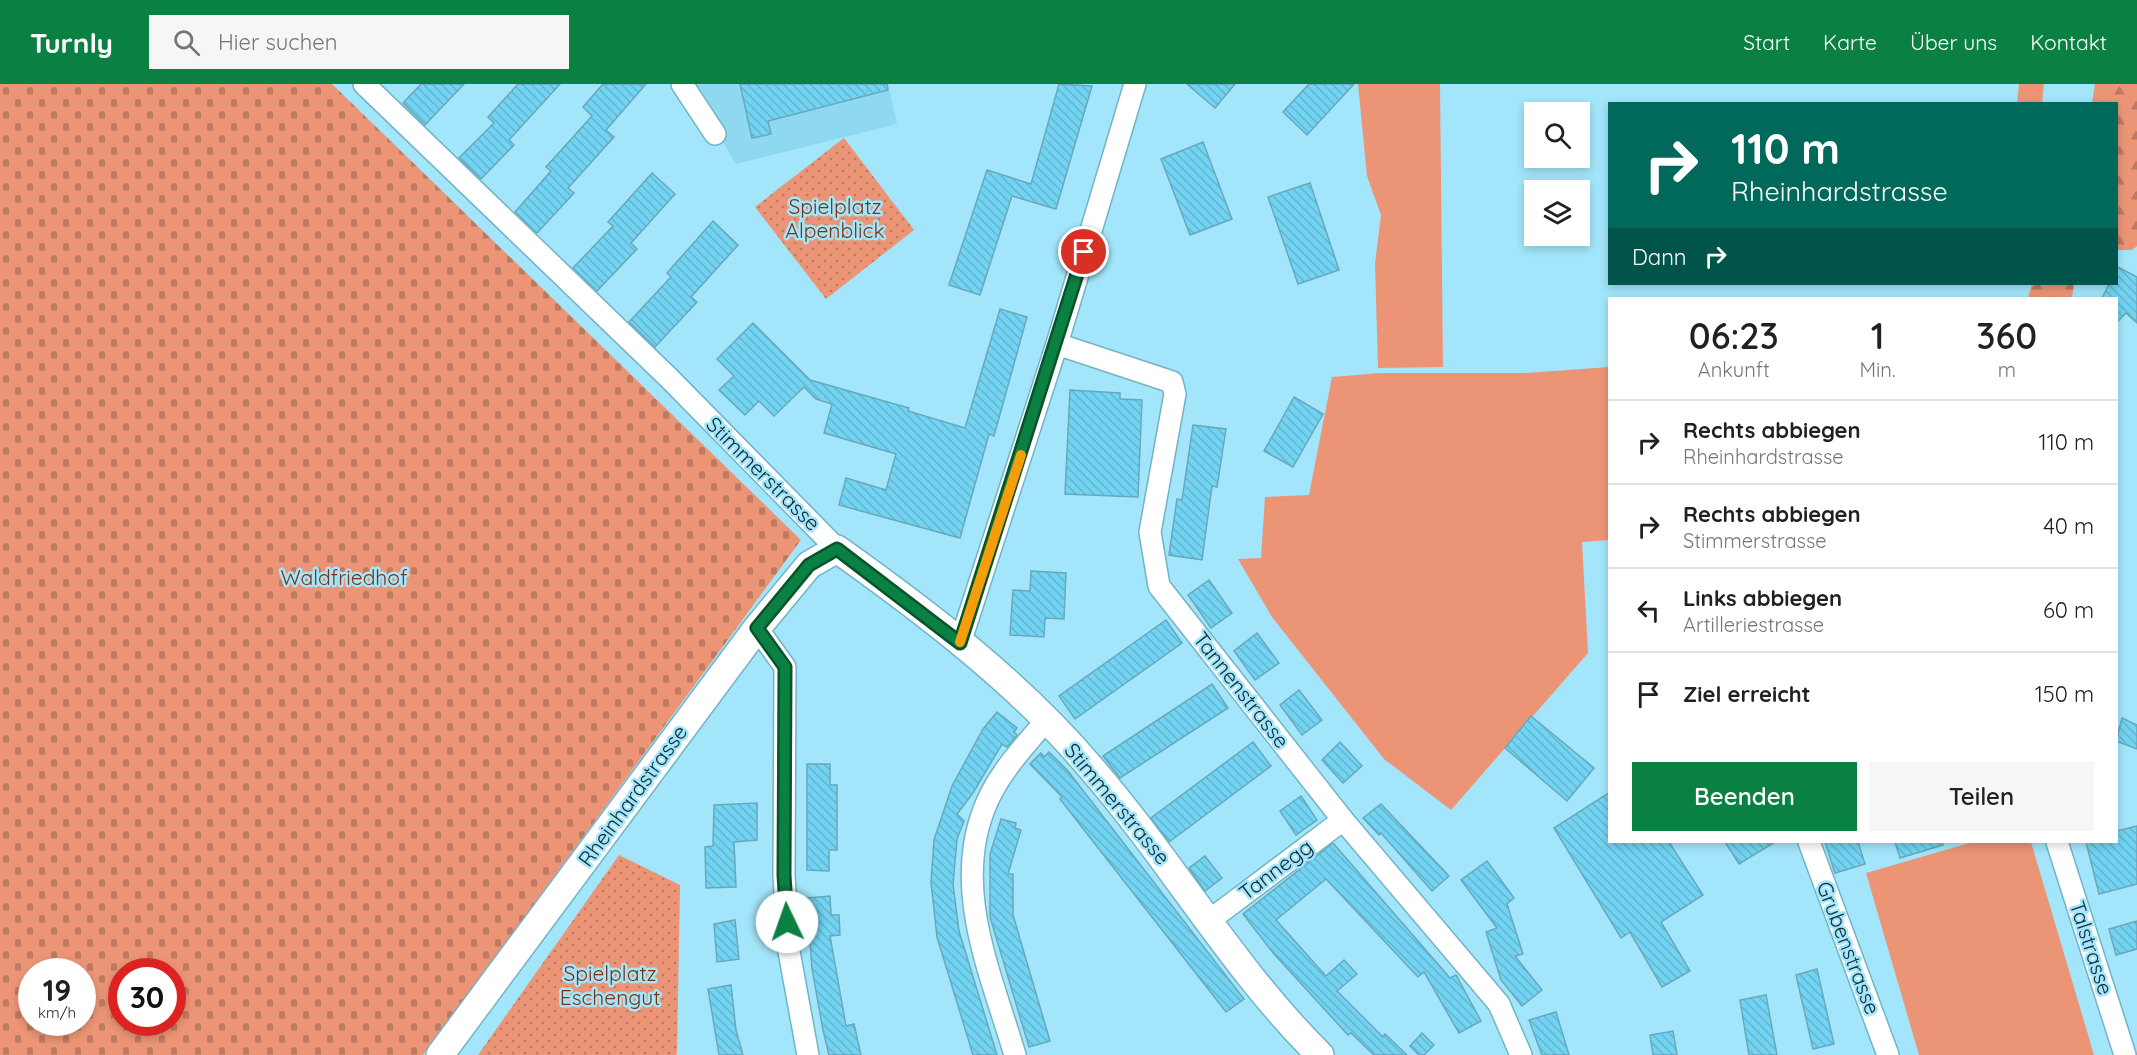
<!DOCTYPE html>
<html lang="de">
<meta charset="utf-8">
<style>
body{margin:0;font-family:Quicksand,sans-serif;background:#f6f6f6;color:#202124;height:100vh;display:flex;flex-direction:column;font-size:22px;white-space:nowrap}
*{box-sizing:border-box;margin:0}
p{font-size:20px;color:#757577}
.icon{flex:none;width:33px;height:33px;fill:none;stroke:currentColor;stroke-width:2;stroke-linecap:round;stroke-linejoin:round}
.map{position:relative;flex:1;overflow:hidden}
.sheet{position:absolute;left:1608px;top:213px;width:510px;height:546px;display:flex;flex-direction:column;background:#fff;border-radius:0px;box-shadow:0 3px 9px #0003}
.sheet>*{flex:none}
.hud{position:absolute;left:1608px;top:18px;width:510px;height:183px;border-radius:0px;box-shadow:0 3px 9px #0003;background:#00695c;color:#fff;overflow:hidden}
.controls{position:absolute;left:1524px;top:18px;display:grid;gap:12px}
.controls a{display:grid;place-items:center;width:66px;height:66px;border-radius:0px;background:#fff;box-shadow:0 3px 9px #0003;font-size:30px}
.speed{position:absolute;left:18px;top:874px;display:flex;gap:12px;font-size:30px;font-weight:700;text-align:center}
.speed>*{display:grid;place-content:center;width:78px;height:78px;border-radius:50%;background:#fff;box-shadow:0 3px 9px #0003;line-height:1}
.speed small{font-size:15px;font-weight:400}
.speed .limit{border:9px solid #d22;background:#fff;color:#111}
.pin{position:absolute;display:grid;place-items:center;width:51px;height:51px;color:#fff;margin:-26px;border:3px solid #fff;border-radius:50%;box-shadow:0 2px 6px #0007}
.me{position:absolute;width:66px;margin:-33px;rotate:357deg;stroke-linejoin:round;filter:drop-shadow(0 0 4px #0008)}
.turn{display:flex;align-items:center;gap:21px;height:126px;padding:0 24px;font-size:27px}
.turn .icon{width:78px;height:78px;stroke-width:2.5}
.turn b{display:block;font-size:42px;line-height:51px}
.then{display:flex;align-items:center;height:57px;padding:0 24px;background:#0003;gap:12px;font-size:22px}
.eta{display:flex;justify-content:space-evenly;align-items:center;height:102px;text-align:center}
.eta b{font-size:36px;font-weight:600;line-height:42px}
.cta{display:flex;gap:12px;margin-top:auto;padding:12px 24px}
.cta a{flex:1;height:69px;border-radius:0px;background:#0b8043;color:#fff;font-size:24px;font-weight:600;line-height:69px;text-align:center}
.cta a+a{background:#f6f6f6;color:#202124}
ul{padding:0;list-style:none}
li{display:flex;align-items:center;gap:18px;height:84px;padding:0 24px;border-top:2px solid #e0e0e0}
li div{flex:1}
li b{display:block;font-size:22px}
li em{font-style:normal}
header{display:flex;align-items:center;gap:36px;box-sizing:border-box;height:84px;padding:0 30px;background:#0b8043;color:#fff}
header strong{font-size:28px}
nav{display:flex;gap:33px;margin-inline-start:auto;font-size:21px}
.search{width:420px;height:54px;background:#f6f6f6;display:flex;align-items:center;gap:15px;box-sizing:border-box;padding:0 21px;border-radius:0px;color:#757577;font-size:22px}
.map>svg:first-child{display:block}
</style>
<header>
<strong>Turnly</strong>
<div class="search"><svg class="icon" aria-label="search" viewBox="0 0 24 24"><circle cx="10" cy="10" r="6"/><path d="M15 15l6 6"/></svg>Hier suchen</div>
<nav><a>Start</a><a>Karte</a><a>Über uns</a><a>Kontakt</a></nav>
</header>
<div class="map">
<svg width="2137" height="971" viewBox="0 0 2137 971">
<defs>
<pattern id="forest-firs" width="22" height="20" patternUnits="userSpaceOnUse" patternTransform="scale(1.5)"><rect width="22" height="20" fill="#ec9576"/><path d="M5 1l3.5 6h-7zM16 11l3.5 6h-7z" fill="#be7a61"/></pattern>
<pattern id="cemetery-stones" width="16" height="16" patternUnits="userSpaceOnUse" patternTransform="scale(1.5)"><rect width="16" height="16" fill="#ec9576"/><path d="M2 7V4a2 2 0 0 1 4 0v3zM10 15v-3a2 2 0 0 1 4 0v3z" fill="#be7a61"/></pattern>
<pattern id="park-dots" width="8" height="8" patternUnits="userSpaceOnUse" patternTransform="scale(1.5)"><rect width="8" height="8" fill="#ec9576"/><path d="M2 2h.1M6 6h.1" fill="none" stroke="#be7a61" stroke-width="1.8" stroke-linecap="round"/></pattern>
<pattern id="building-back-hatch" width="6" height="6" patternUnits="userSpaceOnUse" patternTransform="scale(1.5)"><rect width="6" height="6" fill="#72d4f2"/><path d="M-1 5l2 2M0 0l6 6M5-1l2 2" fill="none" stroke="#62b6d0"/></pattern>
</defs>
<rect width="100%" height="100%" fill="#a3e5fa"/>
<!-- built -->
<path fill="#8fd9f0" d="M 689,0 L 888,0 L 897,40 L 736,80 Z"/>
<!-- grass -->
<g fill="#ec9576">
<path d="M 1358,0 L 1440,0 L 1443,283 L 1378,284 L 1375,180 L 1381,131 L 1367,92 Z"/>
<path d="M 2019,0 L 2044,0 L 2042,19 L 2017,19 Z"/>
<path d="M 1609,283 L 1609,456 L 1582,458 L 1588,569 L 1451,726 L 1384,675 L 1272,533 L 1238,475 L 1261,474 L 1265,413 L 1309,411 L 1332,293 L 1381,289 L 1527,289 Z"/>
<path d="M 1973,758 L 2031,758 L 2094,971 L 1919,971 L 1866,789 Z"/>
</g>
<!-- forest -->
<g fill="url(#forest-firs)">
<path d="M 2095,0 L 2137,0 L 2137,162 L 2132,166 L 2117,166 L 2116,20 L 2092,19 Z"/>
<path d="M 2032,200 L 2074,200 L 2072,214 L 2028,214 Z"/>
</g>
<!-- cemetery -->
<path fill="url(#cemetery-stones)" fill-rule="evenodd" d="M 0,0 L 332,0 L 801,456 L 423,971 L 0,971 ZM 32,888 L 82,888 L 82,939 L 32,939 ZM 122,888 L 172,888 L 172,939 L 122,939 Z"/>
<!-- park -->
<g fill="url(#park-dots)">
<path d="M 844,54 L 914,146 L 826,215 L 755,123 Z"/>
<path d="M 619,771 L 680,801 L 677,969 L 676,971 L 478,971 Z"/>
</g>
<!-- building -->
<g fill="url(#building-back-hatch)" stroke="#68a8bc" stroke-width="1.5">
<path d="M 421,0 L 464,0 L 425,41 L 403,19 Z"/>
<path d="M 518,0 L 560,0 L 509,56 L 514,61 L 481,95 L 459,74 L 494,39 L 488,33 Z"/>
<path d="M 603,0 L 646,0 L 606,46 L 614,53 L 568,104 L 574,109 L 537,149 L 515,128 L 551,87 L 546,83 L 592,32 L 583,23 Z"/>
<path d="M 740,0 L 887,0 L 888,6 L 768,37 L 771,50 L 752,54 Z"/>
<path d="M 1059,0 L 1092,2 L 1056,125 L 1012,112 L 980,211 L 949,201 L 987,86 L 1031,100 Z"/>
<path d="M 1187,0 L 1235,0 L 1215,24 Z"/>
<path d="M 1309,0 L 1354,0 L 1307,51 L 1283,28 Z"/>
<path d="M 1203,58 L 1232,135 L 1190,151 L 1161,75 Z"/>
<path d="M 652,89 L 675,110 L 631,159 L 637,165 L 597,207 L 573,184 L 613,142 L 608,138 Z"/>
<path d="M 1310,99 L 1339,186 L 1298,200 L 1268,113 Z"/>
<path d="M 713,137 L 738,161 L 691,213 L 697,218 L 655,263 L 629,238 L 671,193 L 667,189 Z"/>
<path d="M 2116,182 L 2137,193 L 2137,239 L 2126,229 L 2116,239 L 2116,214 L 2102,214 L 2109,200 L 2116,200 Z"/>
<path d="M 1000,225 L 1027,233 L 994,352 L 989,350 L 960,454 L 839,421 L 846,394 L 886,406 L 896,370 L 824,349 L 832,320 L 816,315 L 804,303 L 774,332 L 759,317 L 745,331 L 719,306 L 734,292 L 717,275 L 753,239 L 810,296 L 909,324 L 908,327 L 965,344 Z"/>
<path d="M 1070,306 L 1120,309 L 1120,315 L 1142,316 L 1138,413 L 1065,410 Z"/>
<path d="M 1294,313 L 1323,330 L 1293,383 L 1264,367 Z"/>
<path d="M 1193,341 L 1226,345 L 1217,403 L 1212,402 L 1202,476 L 1169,471 L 1177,415 L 1182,416 Z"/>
<path d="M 1031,487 L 1066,489 L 1064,535 L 1045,534 L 1044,553 L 1010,551 L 1013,506 L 1030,507 Z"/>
<path d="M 1209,496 L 1232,529 L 1211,544 L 1188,511 Z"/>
<path d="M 1166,536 L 1182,559 L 1075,635 L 1059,612 Z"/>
<path d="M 1257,549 L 1279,579 L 1255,596 L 1234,567 Z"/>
<path d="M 1212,600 L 1228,624 L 1120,694 L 1103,672 Z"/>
<path d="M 1299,606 L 1322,636 L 1302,651 L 1280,621 Z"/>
<path d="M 997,628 L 1017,644 L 1014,648 L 1017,651 L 1007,663 L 1002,660 L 973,709 L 957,730 L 964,737 L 957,755 L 953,800 L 959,847 L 997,971 L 973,971 L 937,853 L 931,798 L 934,756 L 952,702 L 983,645 Z"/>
<path d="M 1531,632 L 1594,684 L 1567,717 L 1505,664 Z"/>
<path d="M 2122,634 L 2137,641 L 2137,665 L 2116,657 Z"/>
<path d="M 1253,658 L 1271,682 L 1169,758 L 1151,734 Z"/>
<path d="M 1340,658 L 1362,682 L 1343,699 L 1322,676 Z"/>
<path d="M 1049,668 L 1068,687 L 1244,915 L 1226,928 L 1060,715 L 1062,713 L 1030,680 L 1041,669 L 1044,673 Z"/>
<path d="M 807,680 L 830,680 L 830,701 L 837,701 L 837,766 L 829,766 L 829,787 L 807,786 Z"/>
<path d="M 1610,708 L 1610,758 L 1669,758 L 1703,811 L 1661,838 L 1690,887 L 1662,903 L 1630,848 L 1621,854 L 1554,744 Z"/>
<path d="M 1301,712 L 1317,736 L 1296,751 L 1280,727 Z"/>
<path d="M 757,719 L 757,756 L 734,758 L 736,803 L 706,804 L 705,763 L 713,762 L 714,721 Z"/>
<path d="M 1381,720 L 1449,792 L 1432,807 L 1381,749 L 1379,751 L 1363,734 Z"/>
<path d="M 1001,735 L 1016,739 L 1015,744 L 1021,746 L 1008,790 L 1013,790 L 1013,831 L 1050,957 L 1029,963 L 990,833 L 990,770 Z"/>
<path d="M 2137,742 L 2137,800 L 2099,810 L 2086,758 L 2116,758 L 2116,747 Z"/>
<path d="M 1725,758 L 1775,758 L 1739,780 Z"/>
<path d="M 1825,758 L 1858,758 L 1865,780 L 1835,789 Z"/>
<path d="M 1895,758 L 1942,758 L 1943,761 L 1900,774 Z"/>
<path d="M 1333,759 L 1450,894 L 1456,891 L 1481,937 L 1459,949 L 1424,888 L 1418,893 L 1326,795 L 1276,836 L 1326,892 L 1344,876 L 1357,890 L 1337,907 L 1383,953 L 1385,950 L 1407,971 L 1374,971 L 1351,949 L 1348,951 L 1274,870 L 1243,830 Z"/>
<path d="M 1205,772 L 1222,794 L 1205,807 L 1189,784 Z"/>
<path d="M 1487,777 L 1514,814 L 1507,820 L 1523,870 L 1515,872 L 1542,906 L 1522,922 L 1501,896 L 1486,848 L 1497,844 L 1461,796 Z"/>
<path d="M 830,812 L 831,831 L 839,831 L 840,851 L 830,852 L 846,942 L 854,940 L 861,971 L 829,971 L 823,946 L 812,885 L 807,814 Z"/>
<path d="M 735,836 L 739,875 L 717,878 L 714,840 Z"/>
<path d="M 2137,837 L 2137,865 L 2116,871 L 2109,845 Z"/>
<path d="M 1817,885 L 1834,960 L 1813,965 L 1796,891 Z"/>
<path d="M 731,901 L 736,946 L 743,971 L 719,971 L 708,905 Z"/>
<path d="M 1766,911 L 1777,971 L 1749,971 L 1740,916 Z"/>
<path d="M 1556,928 L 1569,971 L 1542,971 L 1529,936 Z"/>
<path d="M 1673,947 L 1677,971 L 1653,971 L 1650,951 Z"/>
<path d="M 1422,949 L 1434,961 L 1424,971 L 1419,971 L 1410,962 Z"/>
</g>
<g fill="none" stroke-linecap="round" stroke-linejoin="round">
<defs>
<g id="minor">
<path d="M 364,0 L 670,295 L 837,465"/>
<path d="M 682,0 L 715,50"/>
<path d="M 1057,260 L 1172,298 L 1175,310 L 1150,448 L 1159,502 L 1343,736 L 1499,920 L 1521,971"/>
<path d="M 757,544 L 785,583 L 784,791 L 788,862 L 808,971"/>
<path d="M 960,559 L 1057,260 L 1135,0"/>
<path d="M 1809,758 L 1888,971"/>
<path d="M 2057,758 L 2125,971"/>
<path d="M 1210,836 L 1343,736"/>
<path d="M 1015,971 C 991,889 950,802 987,718 C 1000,688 1025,661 1046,637"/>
</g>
<path id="tertiary" d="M 440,971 L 757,544 L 809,481 L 837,465 C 927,529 1019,599 1091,684 C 1171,776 1233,885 1320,971"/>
</defs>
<!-- minor casing -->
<use href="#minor" stroke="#73b3c8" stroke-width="24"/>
<!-- tertiary casing -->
<use href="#tertiary" stroke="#73b3c8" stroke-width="30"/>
<!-- minor -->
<use href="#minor" stroke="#fff" stroke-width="21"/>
<!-- tertiary -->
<use href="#tertiary" stroke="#fff" stroke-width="27"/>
</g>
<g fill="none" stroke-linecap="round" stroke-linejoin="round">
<defs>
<path id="route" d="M 787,838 L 784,791 L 785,583 L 757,544 L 809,481 L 837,465 L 960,559 L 1084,168"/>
</defs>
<!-- route casing -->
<use href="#route" stroke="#07532c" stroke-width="15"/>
<!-- route -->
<use href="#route" stroke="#0b8043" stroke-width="10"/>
<!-- slow -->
<path stroke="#f59e0b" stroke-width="10" d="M 960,558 L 1021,371"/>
</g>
<g text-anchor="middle" stroke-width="5" stroke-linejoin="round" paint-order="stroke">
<!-- park labels -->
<g font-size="21" fill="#80300f" stroke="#a3e5fa">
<text x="835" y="130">Spielplatz<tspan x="835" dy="24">Alpenblick</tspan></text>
<text x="344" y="501">Waldfriedhof</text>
<text x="610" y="897">Spielplatz<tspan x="610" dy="24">Eschengut</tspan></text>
</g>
<!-- street labels -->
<g font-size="21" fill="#0d2931" stroke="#a3e5fa">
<text transform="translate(763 390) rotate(45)" y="7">Stimmerstrasse</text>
<text transform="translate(1241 606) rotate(52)" y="7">Tannenstrasse</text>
<text transform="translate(633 712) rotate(-54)" y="7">Rheinhardstrasse</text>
<text transform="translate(1117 720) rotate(50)" y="7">Stimmerstrasse</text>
<text transform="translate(1276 786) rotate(-37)" y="7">Tannegg</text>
<text transform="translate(1848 864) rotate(69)" y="7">Grubenstrasse</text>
<text transform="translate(2091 864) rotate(72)" y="7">Talstrasse</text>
</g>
</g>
</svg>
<div class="controls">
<a><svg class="icon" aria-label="search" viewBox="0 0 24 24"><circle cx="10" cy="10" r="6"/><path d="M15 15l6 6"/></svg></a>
<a><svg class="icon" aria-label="layers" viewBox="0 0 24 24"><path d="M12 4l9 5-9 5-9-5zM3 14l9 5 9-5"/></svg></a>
</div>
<div class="speed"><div>19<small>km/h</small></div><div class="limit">30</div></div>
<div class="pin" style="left:1084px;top:168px;background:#d93025"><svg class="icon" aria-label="arrive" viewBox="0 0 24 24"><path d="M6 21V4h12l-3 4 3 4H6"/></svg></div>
<svg class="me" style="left:787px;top:838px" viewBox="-20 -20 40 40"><circle r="19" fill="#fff"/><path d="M0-13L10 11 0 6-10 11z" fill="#0b8043"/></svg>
<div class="hud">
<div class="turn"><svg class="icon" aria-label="right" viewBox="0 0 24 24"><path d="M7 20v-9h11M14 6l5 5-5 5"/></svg><div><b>110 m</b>Rheinhardstrasse</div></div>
<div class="then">Dann<svg class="icon" aria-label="right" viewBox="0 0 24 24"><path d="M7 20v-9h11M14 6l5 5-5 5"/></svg></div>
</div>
<section class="sheet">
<div class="eta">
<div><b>06:23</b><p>Ankunft</p></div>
<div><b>1</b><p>Min.</p></div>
<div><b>360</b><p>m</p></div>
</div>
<ul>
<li><svg class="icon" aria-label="right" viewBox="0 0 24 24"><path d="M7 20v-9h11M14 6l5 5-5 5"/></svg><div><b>Rechts abbiegen</b><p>Rheinhardstrasse</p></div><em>110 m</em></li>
<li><svg class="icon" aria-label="right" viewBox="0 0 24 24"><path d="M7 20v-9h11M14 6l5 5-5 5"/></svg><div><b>Rechts abbiegen</b><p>Stimmerstrasse</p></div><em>40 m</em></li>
<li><svg class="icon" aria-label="left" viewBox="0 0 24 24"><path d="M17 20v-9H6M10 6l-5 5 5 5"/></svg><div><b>Links abbiegen</b><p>Artilleriestrasse</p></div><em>60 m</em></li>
<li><svg class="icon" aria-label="arrive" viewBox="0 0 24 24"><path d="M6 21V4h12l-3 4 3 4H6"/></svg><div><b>Ziel erreicht</b></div><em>150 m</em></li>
</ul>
<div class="cta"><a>Beenden</a><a>Teilen</a></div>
</section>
</div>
